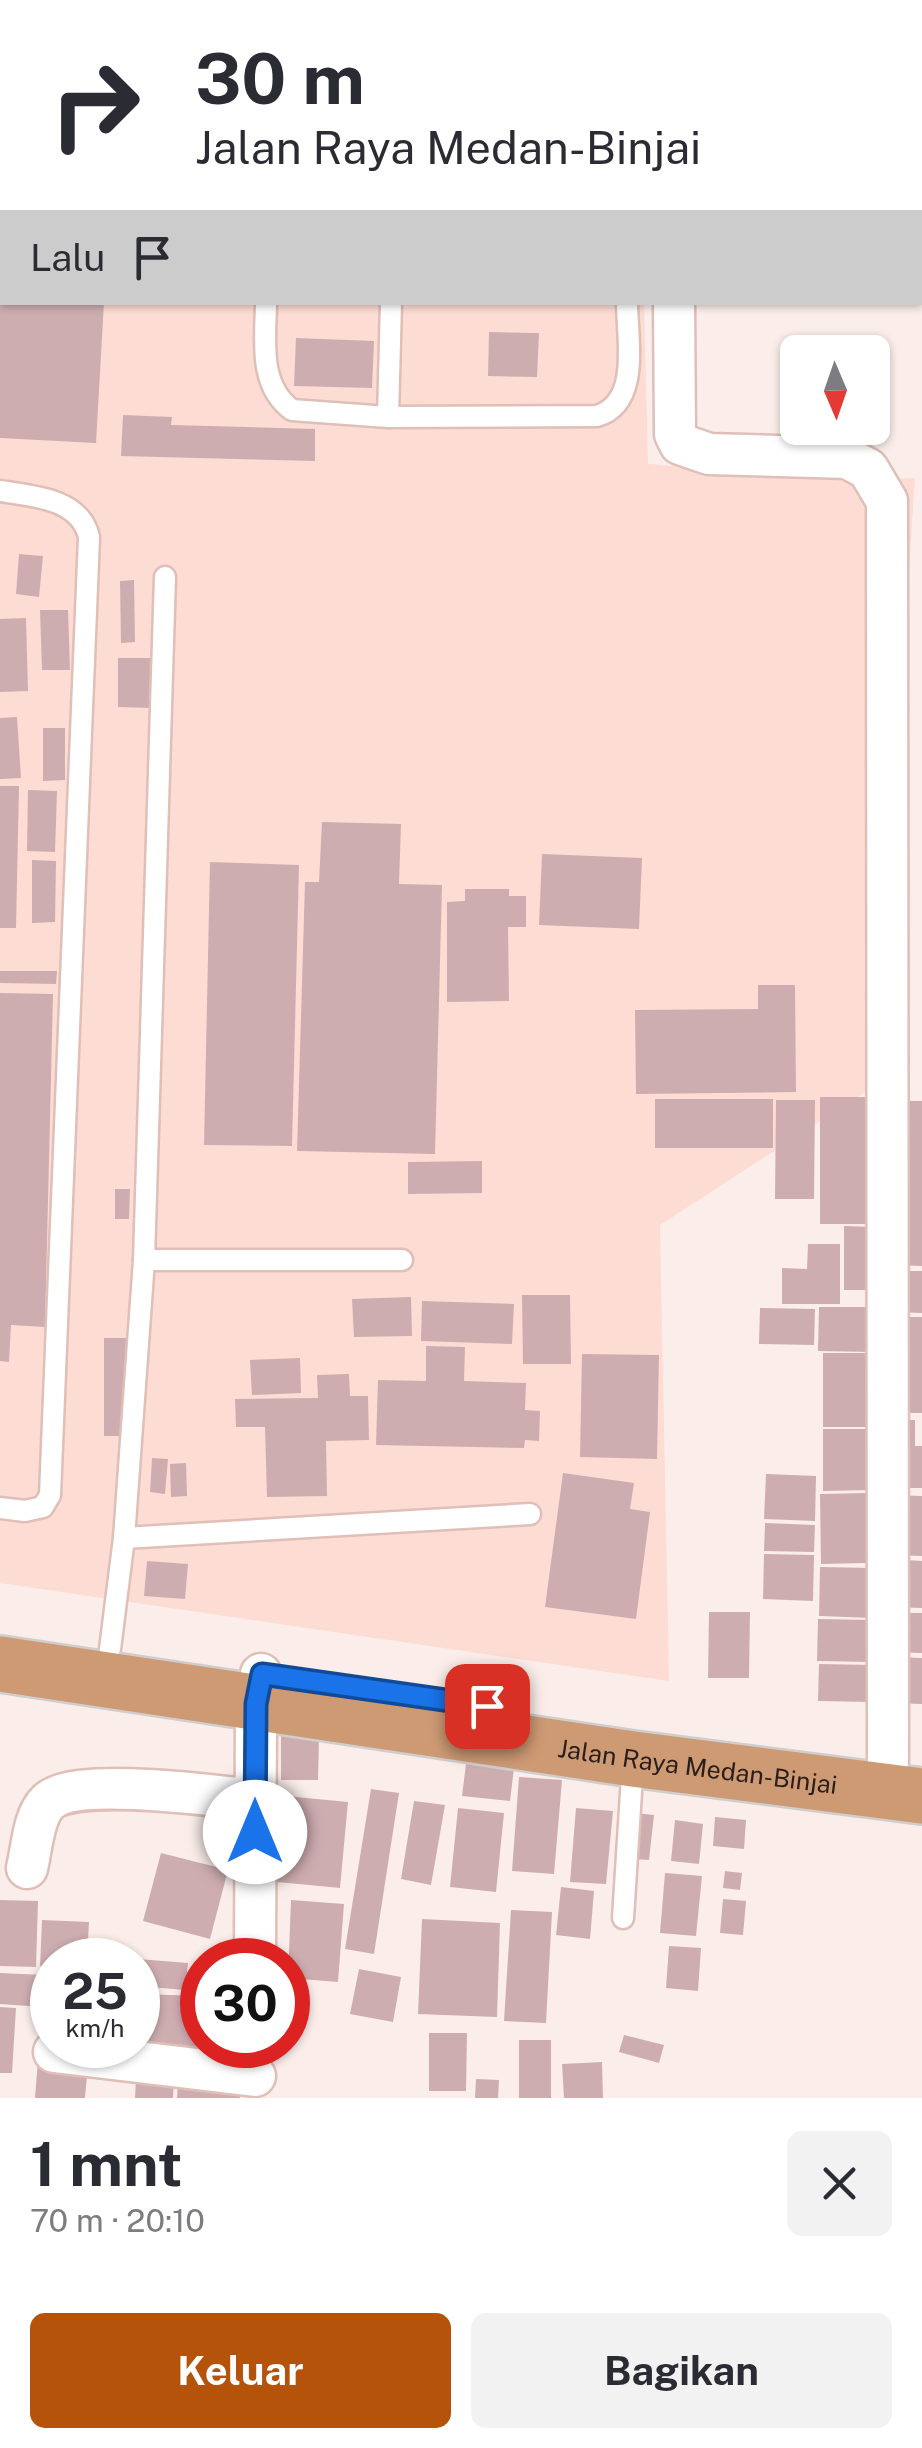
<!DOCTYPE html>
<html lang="id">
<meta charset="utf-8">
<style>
body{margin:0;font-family:"Public Sans",sans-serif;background:#f2f2f3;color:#2b2b33;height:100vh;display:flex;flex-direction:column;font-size:38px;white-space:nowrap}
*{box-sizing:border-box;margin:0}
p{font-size:32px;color:#7c7c81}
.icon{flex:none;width:55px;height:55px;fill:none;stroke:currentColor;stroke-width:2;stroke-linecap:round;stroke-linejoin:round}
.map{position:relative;height:2098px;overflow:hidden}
.drawer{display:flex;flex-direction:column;background:#fff;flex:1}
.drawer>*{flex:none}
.hud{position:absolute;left:0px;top:0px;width:922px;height:305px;box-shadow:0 2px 8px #0004;background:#fff;color:#2b2b33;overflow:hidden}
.needle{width:65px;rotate:178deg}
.buttons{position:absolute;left:780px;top:335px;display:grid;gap:20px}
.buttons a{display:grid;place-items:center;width:110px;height:110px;border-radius:15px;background:#fff;box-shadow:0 2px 8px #0004;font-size:50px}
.speed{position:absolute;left:30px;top:1938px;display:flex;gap:20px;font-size:50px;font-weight:700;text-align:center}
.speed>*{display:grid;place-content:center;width:130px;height:130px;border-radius:50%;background:#fff;box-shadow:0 2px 8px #0004;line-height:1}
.speed small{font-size:25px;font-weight:400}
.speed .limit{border:15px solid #d22;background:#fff;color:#111}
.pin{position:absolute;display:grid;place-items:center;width:85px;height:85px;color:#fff;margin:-42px;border-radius:20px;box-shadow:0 5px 15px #0006}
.me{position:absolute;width:110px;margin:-55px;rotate:0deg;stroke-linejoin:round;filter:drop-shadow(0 0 8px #0008)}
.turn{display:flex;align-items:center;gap:35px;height:210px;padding:0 30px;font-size:45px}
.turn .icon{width:130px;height:130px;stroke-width:2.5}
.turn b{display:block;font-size:70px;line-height:85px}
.then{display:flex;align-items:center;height:95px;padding:0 30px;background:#0003;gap:20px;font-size:38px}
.round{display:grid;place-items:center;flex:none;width:105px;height:105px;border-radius:15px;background:#f2f2f3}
.head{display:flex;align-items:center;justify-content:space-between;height:170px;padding:0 30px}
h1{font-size:60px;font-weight:700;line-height:75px}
.action{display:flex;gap:20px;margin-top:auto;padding:20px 30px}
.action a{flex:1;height:115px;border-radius:15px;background:#b45309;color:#fff;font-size:40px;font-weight:700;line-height:115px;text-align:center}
.action a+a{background:#f2f2f3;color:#2b2b33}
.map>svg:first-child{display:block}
</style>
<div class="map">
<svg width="922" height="2098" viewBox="0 0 922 2098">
<rect width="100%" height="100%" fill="#fbeeea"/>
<!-- built -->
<path fill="#fddcd4" d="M 0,0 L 636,0 L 2,2 L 2,302 L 644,303 L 648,464 L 850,481 L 915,478 L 876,1085 L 660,1225 L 669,1681 L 0,1583 Z"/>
<!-- building -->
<g fill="#ceadb1">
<path d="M 0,302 L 104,302 L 96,443 L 0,438 Z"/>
<path d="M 489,332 L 539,333 L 537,377 L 488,376 Z"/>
<path d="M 296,338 L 374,341 L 372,388 L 294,386 Z"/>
<path d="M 123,415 L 172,417 L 171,425 L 315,429 L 315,461 L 121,456 Z"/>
<path d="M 19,554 L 43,556 L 39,597 L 16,594 Z"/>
<path d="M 134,580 L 135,642 L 121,643 L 120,581 Z"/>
<path d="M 40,610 L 68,610 L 70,670 L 42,670 Z"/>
<path d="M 26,618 L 28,691 L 0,692 L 0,619 Z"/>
<path d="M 118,658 L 152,658 L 151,708 L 118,707 Z"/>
<path d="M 17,717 L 21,778 L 0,779 L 0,718 Z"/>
<path d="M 43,728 L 65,728 L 65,780 L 43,781 Z"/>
<path d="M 0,786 L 19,786 L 16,928 L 0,928 Z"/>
<path d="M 28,790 L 57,791 L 55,852 L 27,851 Z"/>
<path d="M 322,822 L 401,824 L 399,884 L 442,885 L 435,1154 L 297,1151 L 305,882 L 319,882 Z"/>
<path d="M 542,854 L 642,858 L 639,929 L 539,925 Z"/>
<path d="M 32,860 L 56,861 L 55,922 L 32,923 Z"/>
<path d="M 210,862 L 299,865 L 292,1146 L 204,1145 Z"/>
<path d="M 465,889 L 509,889 L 509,896 L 526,896 L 526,927 L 508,927 L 509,1001 L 447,1002 L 447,902 L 465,901 Z"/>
<path d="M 0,971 L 57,971 L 56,984 L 0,983 Z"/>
<path d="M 758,985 L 795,985 L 796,1092 L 636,1094 L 635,1010 L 758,1009 Z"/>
<path d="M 0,993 L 53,994 L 45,1327 L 11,1325 L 9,1362 L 0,1361 Z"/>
<rect x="820" y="1097" width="51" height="127"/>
<rect x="655" y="1099" width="118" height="49"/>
<path d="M 776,1100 L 815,1100 L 814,1199 L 775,1199 Z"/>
<path d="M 895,1101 L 922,1101 L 922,1266 L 892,1265 Z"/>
<path d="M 482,1161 L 482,1193 L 408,1194 L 408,1162 Z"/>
<path d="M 115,1189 L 130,1189 L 129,1219 L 115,1219 Z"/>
<path d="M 844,1226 L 874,1227 L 873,1290 L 844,1290 Z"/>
<path d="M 808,1244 L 840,1244 L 840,1304 L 782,1304 L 782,1268 L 807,1269 Z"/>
<path d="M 892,1271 L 922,1271 L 922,1313 L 891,1312 Z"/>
<path d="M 522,1295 L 570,1295 L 571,1364 L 523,1364 Z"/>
<path d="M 411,1297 L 412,1336 L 354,1337 L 352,1299 Z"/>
<path d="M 422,1301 L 514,1304 L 512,1344 L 421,1341 Z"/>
<path d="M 819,1307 L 873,1307 L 872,1352 L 818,1351 Z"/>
<path d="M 760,1308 L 815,1309 L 814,1345 L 759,1344 Z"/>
<path d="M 892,1317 L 922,1317 L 922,1413 L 890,1413 Z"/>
<path d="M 104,1338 L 128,1338 L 127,1436 L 104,1436 Z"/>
<path d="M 426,1346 L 465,1347 L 464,1381 L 526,1383 L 525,1410 L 540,1411 L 539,1441 L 525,1440 L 524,1448 L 376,1445 L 378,1380 L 426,1381 Z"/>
<rect x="823" y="1353" width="50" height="74"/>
<path d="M 582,1354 L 659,1355 L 657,1459 L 580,1457 Z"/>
<path d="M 300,1358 L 301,1393 L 252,1395 L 250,1360 Z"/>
<path d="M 349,1374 L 350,1396 L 368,1396 L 369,1440 L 326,1441 L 327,1496 L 267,1497 L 265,1427 L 236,1427 L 235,1399 L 318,1398 L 317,1375 Z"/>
<path d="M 892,1420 L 915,1420 L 915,1446 L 922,1446 L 922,1488 L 892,1488 Z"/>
<path d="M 823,1429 L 873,1429 L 873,1490 L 823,1491 Z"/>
<path d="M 152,1458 L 168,1459 L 165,1494 L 150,1492 Z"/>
<path d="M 186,1463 L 187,1496 L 171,1497 L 170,1464 Z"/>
<path d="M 563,1473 L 634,1483 L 630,1509 L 650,1512 L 636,1619 L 545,1607 Z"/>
<path d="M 766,1474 L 816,1476 L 815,1521 L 764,1519 Z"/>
<path d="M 867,1493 L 867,1563 L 821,1564 L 820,1494 Z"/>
<path d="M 890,1495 L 922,1496 L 922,1556 L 889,1555 Z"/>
<path d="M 765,1523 L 815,1525 L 814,1552 L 764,1551 Z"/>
<path d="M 764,1554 L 814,1555 L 813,1601 L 763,1599 Z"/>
<path d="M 891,1559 L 922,1561 L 922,1608 L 889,1607 Z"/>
<path d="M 147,1561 L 188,1564 L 185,1599 L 144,1596 Z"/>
<path d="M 820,1567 L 874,1568 L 873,1618 L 819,1616 Z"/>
<path d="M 709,1612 L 750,1612 L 749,1678 L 708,1678 Z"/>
<path d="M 892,1613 L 922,1613 L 922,1653 L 891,1652 Z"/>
<path d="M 818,1619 L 873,1620 L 873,1662 L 817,1661 Z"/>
<path d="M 892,1657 L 922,1658 L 922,1704 L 889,1703 Z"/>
<path d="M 819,1664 L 873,1665 L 872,1702 L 818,1701 Z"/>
<path d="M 281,1736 L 319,1738 L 318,1780 L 281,1780 Z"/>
<path d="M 466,1764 L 514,1768 L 510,1801 L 462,1796 Z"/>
<path d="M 519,1777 L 562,1780 L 554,1874 L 512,1871 Z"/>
<path d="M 371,1789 L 399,1793 L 374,1954 L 345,1949 Z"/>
<path d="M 275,1795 L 348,1802 L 340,1888 L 267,1881 Z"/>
<path d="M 414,1801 L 445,1805 L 431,1885 L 401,1879 Z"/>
<path d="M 458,1808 L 504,1813 L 496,1892 L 450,1887 Z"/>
<path d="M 576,1808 L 613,1811 L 606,1884 L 570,1882 Z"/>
<path d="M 636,1813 L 654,1815 L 649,1860 L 632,1859 Z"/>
<path d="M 715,1817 L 746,1820 L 744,1849 L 713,1846 Z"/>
<path d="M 675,1820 L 703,1824 L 699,1864 L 671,1861 Z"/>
<path d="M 161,1853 L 228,1870 L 210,1939 L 143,1921 Z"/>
<path d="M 725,1871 L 742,1873 L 740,1890 L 723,1888 Z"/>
<path d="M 665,1873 L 702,1876 L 696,1936 L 660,1933 Z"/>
<path d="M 561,1887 L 594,1891 L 590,1939 L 556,1935 Z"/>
<path d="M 723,1899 L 746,1901 L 743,1935 L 720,1933 Z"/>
<path d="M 0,1900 L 38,1901 L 36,1967 L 0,1966 Z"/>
<path d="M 291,1900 L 344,1904 L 338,1982 L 288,1978 Z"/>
<path d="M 511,1910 L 552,1912 L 546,2023 L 504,2021 Z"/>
<path d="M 422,1919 L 500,1923 L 497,2017 L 418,2014 Z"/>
<path d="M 42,1920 L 89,1922 L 87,1960 L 52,1960 L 52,1967 L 40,1966 Z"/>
<path d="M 669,1946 L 701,1948 L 698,1991 L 666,1988 Z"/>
<path d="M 138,1959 L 188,1963 L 185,1990 L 138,1986 Z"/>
<path d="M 359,1969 L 401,1977 L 393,2022 L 350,2014 Z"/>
<path d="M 0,1973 L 45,1975 L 43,2007 L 0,2004 Z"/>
<path d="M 138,1994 L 202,1996 L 202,2045 L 245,2045 L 244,2064 L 138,2045 Z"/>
<path d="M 0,2007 L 16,2008 L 12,2073 L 0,2073 Z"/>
<path d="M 429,2033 L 467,2033 L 466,2091 L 429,2091 Z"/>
<path d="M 624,2035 L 664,2045 L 659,2063 L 619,2052 Z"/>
<rect x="519" y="2040" width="32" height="58"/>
<path d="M 38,2060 L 88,2064 L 85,2098 L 35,2098 Z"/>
<path d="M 602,2062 L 603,2098 L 564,2098 L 562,2064 Z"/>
<path d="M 136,2077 L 174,2078 L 173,2098 L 135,2098 Z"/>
<path d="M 476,2079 L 499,2080 L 498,2098 L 475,2098 Z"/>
<path d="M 178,2081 L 241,2086 L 240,2098 L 177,2098 Z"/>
</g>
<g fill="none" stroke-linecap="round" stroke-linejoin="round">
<defs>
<g id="service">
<path d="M 626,0 L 626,2"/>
<path d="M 399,2 L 399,0"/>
<path d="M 266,305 C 265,342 259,386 292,410 L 388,417 L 597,416 C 641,403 627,339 627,302"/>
<path d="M 388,417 L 391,302"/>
<path d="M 0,491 C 32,496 80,498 89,537 L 50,1495 L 43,1507 L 25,1511 L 0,1508"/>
<path d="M 144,1260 L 402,1260"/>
<path d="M 124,1538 L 530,1514"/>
<path d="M 110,1649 L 124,1538 L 144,1260 L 165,577"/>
<path d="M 623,1918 L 633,1761"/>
</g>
<g id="minor">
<path d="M 671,0 L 671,2"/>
<path d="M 674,302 L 675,434 L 680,444 L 709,454 L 847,458 L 868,469 L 887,501 L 888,1761"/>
<path d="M 27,1868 C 32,1848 33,1816 48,1802 C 74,1776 216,1796 255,1800"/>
<path d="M 255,1960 L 256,1704 L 261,1674"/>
<path d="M 54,2052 L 255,2076"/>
</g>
<g id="trunk">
<path id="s1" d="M 0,1664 L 633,1759 L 922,1796"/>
</g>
</defs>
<!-- service casing -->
<use href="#service" stroke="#dfbfb7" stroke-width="25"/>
<!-- minor casing -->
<use href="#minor" stroke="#dfbfb7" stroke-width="45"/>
<!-- trunk casing -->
<use href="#trunk" stroke="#d0cecd" stroke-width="60"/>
<!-- service -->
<use href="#service" stroke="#fff" stroke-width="20"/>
<!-- minor -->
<use href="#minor" stroke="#fff" stroke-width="40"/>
<!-- trunk -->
<use href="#trunk" stroke="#ce9a74" stroke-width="55"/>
</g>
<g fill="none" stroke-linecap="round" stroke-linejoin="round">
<defs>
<path id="route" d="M 255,1832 L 256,1704 L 262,1674 L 487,1706"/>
</defs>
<!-- route casing -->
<use href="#route" stroke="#114b97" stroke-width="25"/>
<!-- route -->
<use href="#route" stroke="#1a73e8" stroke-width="18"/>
</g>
<g text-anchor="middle" stroke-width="9" stroke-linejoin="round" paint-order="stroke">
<!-- street labels -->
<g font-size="25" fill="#291e1b" stroke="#fff">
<text dy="9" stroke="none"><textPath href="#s1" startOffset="705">Jalan Raya Medan-Binjai</textPath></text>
</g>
</g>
</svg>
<div class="buttons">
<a><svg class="needle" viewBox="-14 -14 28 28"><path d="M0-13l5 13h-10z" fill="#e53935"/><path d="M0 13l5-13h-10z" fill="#7c7c81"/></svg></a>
</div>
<div class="speed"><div>25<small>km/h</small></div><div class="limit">30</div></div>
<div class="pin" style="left:487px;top:1706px;background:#d93025"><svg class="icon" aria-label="arrive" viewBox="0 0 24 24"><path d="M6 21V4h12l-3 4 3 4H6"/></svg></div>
<svg class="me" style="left:255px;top:1832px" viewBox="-20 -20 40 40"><circle r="19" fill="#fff"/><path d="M0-13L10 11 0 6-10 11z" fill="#1a73e8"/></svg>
<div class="hud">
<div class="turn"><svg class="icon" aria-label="right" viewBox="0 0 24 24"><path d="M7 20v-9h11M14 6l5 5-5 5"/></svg><div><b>30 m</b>Jalan Raya Medan-Binjai</div></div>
<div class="then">Lalu<svg class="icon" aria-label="arrive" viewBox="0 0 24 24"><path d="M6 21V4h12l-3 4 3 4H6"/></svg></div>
</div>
</div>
<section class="drawer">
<div class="head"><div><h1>1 mnt</h1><p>70 m · 20:10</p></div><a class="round"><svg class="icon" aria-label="close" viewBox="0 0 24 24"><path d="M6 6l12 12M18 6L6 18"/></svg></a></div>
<div class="action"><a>Keluar</a><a>Bagikan</a></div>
</section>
